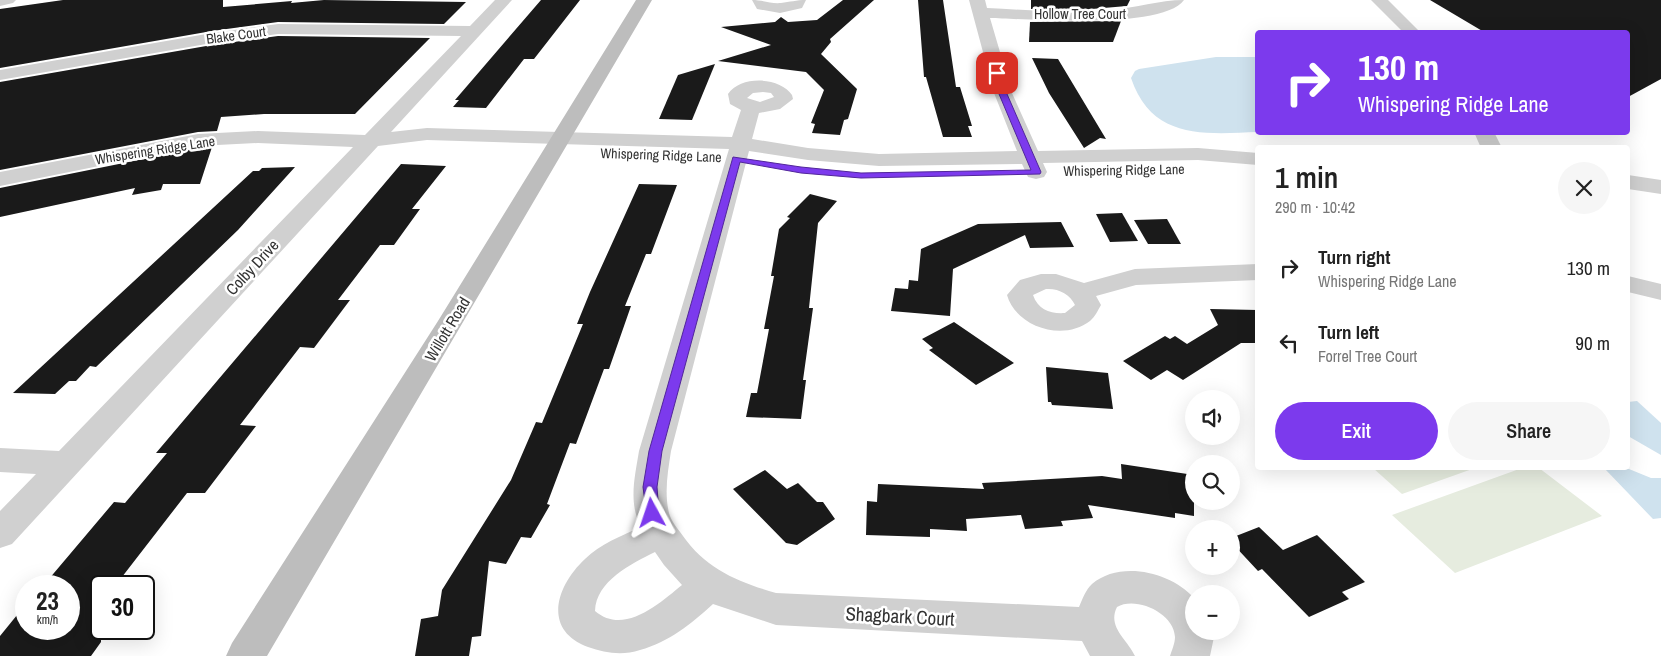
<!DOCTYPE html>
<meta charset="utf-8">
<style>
body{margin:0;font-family:"Archivo Narrow",sans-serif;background:#f6f6f6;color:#222;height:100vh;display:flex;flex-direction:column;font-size:19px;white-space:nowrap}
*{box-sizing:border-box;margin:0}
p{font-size:16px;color:#767676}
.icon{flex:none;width:28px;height:28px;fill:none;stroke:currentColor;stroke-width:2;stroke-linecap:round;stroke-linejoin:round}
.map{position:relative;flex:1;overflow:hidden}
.details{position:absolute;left:1255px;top:145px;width:375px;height:325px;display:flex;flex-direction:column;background:#fff;border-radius:5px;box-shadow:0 5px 20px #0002}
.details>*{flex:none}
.hud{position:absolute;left:1255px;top:30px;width:375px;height:105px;border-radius:5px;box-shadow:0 5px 20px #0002;background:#7c3aed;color:#fff;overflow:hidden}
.tools{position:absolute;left:1185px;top:390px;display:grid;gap:10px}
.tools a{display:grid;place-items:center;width:55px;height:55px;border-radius:50%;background:#fff;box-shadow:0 5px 20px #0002;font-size:25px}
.speed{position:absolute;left:15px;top:575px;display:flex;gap:10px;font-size:25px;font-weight:700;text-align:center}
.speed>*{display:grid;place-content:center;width:65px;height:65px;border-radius:50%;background:#fff;box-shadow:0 5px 20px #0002;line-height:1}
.speed small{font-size:12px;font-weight:400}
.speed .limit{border:2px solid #111;border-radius:8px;background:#fff;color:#111}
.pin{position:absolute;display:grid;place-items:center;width:42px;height:42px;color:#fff;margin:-21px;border-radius:10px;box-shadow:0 2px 8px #0006}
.me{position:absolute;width:55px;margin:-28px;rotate:355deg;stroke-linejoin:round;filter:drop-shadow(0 0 4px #0008)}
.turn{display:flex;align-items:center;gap:18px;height:105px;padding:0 20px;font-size:22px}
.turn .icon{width:65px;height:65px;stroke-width:2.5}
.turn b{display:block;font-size:35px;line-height:42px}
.round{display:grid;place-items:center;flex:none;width:52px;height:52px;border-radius:26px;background:#f6f6f6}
.overview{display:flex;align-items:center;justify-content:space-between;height:85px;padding:0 20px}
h1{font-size:30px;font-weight:600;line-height:38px}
.button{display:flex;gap:10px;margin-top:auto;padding:10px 20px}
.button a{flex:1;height:58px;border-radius:30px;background:#7c3aed;color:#fff;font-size:20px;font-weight:600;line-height:58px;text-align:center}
.button a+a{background:#f6f6f6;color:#222}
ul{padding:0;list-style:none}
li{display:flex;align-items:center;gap:15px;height:75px;padding:0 20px}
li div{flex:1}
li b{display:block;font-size:19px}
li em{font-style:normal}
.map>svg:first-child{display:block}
</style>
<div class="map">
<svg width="1661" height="656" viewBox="0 0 1661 656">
<rect width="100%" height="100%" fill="#fff"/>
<!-- green -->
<g fill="#e6ecdf">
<path d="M 1373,468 L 1475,468 L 1402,494 Z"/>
<path d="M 1522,468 L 1539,468 L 1602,516 L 1455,573 L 1392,515 Z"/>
</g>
<!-- water -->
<g fill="#cfe2ee">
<path d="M 1216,57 L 1257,57 L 1258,132 C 1204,134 1152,140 1131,78 L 1135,71 L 1139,69 Z"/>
<path d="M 1637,401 L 1661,423 L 1661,455 L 1628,436 L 1628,402 Z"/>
<path d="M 1605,469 L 1629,469 L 1651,478 L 1661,478 L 1661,518 L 1653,519 Z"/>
</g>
<!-- building -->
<g fill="#1a1a1a">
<path d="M 63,0 L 223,0 L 223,7 L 292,1 L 291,3 L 324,0 L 466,2 L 444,24 L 278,22 L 212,31 L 0,68 L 0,9 Z"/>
<path d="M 541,0 L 580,0 L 534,59 L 524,59 L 486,108 L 453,107 L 459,100 L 455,100 Z"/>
<path d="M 843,0 L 874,0 L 830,39 L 831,42 L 821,54 L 857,89 L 848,119 L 844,120 L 840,135 L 812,133 L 815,124 L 811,123 L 824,90 L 806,72 L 718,61 L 771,45 L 721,27 L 775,22 L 781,17 L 788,22 L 817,20 Z"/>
<path d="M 918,0 L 943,0 L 956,87 L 960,87 L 972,126 L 968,126 L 972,137 L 943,137 L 926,77 L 924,77 Z"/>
<path d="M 1031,0 L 1130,0 L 1127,6 L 1080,10 L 1031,9 Z"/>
<path d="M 1430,0 L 1661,0 L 1661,79 L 1628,97 L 1628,32 L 1484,32 Z"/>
<path d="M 1121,21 L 1113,42 L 1029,42 L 1030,22 Z"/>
<path d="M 278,36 L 430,38 L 355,114 L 264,114 L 221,117 L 217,131 L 198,132 L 0,170 L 0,82 L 212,45 Z"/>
<path d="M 1032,58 L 1058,59 L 1106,139 L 1100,138 L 1084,148 L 1049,93 Z"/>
<path d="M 715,64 L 692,120 L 659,119 L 678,75 Z"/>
<path d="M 212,147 L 200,184 L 163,184 L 161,190 L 132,195 L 135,188 L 0,217 L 0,188 L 198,148 Z"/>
<path d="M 401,164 L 446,166 L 412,209 L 420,209 L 394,245 L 380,245 L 338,300 L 350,300 L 314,348 L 300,347 L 240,425 L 256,426 L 205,493 L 187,493 L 115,586 L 101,586 L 101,642 L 91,656 L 0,656 L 0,636 L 26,604 L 26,629 L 69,629 L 69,586 L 43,586 L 114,502 L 125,503 L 167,453 L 156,453 Z"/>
<path d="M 295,167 L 238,230 L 96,367 L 90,366 L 76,381 L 69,381 L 55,394 L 13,393 L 253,171 L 259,171 L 262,168 Z"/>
<path d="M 639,184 L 677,185 L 651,254 L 646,254 L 625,306 L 631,306 L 609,369 L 604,369 L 576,444 L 570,443 L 547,504 L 550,505 L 531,538 L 521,537 L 506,564 L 489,561 L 481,636 L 472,637 L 469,656 L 415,656 L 421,619 L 438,616 L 442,590 L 511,480 L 536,422 L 542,423 L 583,324 L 577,324 L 590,292 Z"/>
<path d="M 810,194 L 837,201 L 818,223 L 809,308 L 813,308 L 803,380 L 806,380 L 801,419 L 746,417 L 751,393 L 757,393 L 769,329 L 764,329 L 774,276 L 771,276 L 779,229 L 790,218 L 787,217 Z"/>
<path d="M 1122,213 L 1138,241 L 1110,242 L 1096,214 Z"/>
<path d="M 1167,219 L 1181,244 L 1148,244 L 1134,220 Z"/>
<path d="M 1061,222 L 1074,247 L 1030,248 L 1025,235 L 953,269 L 950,316 L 891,311 L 895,288 L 908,289 L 909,280 L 918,281 L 921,249 L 978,224 Z"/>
<path d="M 1210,309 L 1258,310 L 1258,343 L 1241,343 L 1183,380 L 1167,370 L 1151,380 L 1123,361 L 1165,336 L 1170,339 L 1175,336 L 1187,344 L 1218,325 Z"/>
<path d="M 954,322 L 1014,363 L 976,385 L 929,350 L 933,348 L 922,339 Z"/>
<path d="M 1046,367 L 1108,373 L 1113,409 L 1052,405 L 1051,402 L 1048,402 Z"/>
<path d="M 1121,464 L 1194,475 L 1194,516 L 1175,513 L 1175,518 L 1088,505 L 1093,518 L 1061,521 L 1063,526 L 1025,529 L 1021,515 L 966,519 L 967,531 L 930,529 L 930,537 L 866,535 L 867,501 L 877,502 L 878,484 L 984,489 L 982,483 L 1102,476 L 1122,479 Z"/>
<path d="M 765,470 L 787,489 L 798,483 L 817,502 L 823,502 L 835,519 L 797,545 L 786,543 L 733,489 Z"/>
<path d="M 1259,527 L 1283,550 L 1317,535 L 1365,582 L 1342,592 L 1349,599 L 1309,617 L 1262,569 L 1258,571 L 1231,542 L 1231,538 Z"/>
</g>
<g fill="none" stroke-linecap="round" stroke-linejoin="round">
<!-- minor -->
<g fill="#d0d0d0" fill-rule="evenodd">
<path d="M 0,0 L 16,0 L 13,3 L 0,6 Z"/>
<path d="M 495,0 L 512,0 L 391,132 L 427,128 L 732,137 L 741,110 L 730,104 L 728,94 C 741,75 780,77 792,95 L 793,99 L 780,109 L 759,113 L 752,139 L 808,148 L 879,154 L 1017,151 L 994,93 L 969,0 L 985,0 L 987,8 C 1028,10 1070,14 1111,10 C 1136,8 1159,0 1184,0 C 1163,30 1026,19 990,18 L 1012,93 L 1038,151 L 1198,148 L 1258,153 L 1258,165 L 1198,160 L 1043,163 L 1047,172 L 1044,177 L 1036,179 L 1028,177 L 1022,164 L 879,166 L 808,160 L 749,151 L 671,451 C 668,471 664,492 669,513 C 671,521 678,529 683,536 C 706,569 738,582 776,593 L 1079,607 C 1082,600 1086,589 1092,584 C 1120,560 1171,572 1194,598 L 1194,631 L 1212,631 L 1214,637 L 1210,656 L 1170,656 C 1172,650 1175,643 1175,637 C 1174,613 1136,596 1117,607 C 1107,627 1127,639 1135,656 L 1090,656 L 1082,641 L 776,625 L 713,604 C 691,624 669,642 640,650 C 622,656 605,653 588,647 C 542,630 556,586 585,559 C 600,544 621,536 641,527 C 628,503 635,476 639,451 L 729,149 L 427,140 L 378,146 L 12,544 L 0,548 L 0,511 L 36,474 L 0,472 L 0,448 L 59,451 L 353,147 L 258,143 L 198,146 L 0,186 L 0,172 L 198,134 L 258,131 L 365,135 L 461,36 L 278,34 L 212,43 L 0,80 L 0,70 L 212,33 L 278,24 L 470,26 ZM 763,92 L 771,93 L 774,97 L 760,102 L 747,98 L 753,93 ZM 655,552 L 664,565 L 682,585 C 660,603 624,636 595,611 C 596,581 631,564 655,552 Z"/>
<path d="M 752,0 C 763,0 771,4 781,3 C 790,2 796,0 806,0 L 802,8 L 780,13 L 757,9 Z"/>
<path d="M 1371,0 L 1388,0 L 1420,32 L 1403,32 Z"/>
<path d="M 1474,132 L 1494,132 L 1502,148 L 1481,148 Z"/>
<path d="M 1628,175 L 1661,180 L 1661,194 L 1628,189 Z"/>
<path d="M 1258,264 L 1258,280 L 1136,285 L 1096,296 L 1101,305 C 1098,310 1095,317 1090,321 C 1063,342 1016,327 1007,295 L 1020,280 L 1041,274 L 1056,274 L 1084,283 L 1135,269 ZM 1046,289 C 1058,288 1070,294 1075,305 L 1065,313 C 1051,314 1038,310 1033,295 Z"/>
<path d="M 1628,276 L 1661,284 L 1661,300 L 1628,292 Z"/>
</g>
<!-- secondary -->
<path fill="#bdbdbd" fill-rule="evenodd" d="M 636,0 L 652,0 L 267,656 L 226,656 L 232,643 L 438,321 Z"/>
</g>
<!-- route -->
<path fill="#7c3aed" stroke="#51269a" d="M 997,71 L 1000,73 L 1007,94 L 1041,172 L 1040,174 L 861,178 L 801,173 L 740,162 L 662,451 L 657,487 L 659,513 L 657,517 L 647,517 L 643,487 L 649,451 L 733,157 L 801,167 L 861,173 L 1031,170 L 999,94 L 993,73 Z"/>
<g text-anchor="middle" stroke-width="5" stroke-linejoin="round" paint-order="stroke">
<!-- far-street labels -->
<g font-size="14" fill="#333" stroke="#fff">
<text x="1080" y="19">Hollow Tree Court</text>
<text transform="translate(236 35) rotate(-8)" y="5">Blake Court</text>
<text transform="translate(155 150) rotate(-9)" y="5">Whispering Ridge Lane</text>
<text transform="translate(661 155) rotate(2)" y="5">Whispering Ridge Lane</text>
<text transform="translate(1124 170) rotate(-1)" y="5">Whispering Ridge Lane</text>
</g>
<!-- street labels -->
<g font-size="16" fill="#333" stroke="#fff">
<text transform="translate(252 267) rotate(-47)" y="6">Colby Drive</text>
<text transform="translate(447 329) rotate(-59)" y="6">Willott Road</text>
</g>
<!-- near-street labels -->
<g font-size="19" fill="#333" stroke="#fff">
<text transform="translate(900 616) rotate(3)" y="7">Shagbark Court</text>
</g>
</g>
</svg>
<div class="tools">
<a><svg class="icon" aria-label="sound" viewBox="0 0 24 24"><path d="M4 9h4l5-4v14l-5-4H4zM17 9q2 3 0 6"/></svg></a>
<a><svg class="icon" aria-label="search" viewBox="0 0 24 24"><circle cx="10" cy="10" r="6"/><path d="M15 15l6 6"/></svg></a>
<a>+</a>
<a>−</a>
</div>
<div class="speed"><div>23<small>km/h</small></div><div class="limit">30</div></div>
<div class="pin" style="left:997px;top:73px;background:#d93025"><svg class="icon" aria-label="arrive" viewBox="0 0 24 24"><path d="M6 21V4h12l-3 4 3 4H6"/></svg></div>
<svg class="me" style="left:652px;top:513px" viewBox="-20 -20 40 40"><path d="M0-17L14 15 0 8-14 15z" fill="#7c3aed" stroke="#fff" stroke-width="4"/></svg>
<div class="hud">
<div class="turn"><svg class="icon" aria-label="right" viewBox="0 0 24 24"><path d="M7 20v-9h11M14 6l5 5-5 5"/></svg><div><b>130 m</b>Whispering Ridge Lane</div></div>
</div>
<section class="details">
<div class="overview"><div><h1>1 min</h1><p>290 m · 10:42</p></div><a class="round"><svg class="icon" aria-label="close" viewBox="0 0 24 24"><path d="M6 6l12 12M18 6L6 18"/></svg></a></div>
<ul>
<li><svg class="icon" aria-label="right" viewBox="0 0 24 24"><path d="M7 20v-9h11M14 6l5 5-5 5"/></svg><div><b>Turn right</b><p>Whispering Ridge Lane</p></div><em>130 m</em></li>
<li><svg class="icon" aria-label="left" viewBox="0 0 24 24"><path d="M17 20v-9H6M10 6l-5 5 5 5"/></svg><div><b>Turn left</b><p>Forrel Tree Court</p></div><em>90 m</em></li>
</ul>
<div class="button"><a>Exit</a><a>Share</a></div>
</section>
</div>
